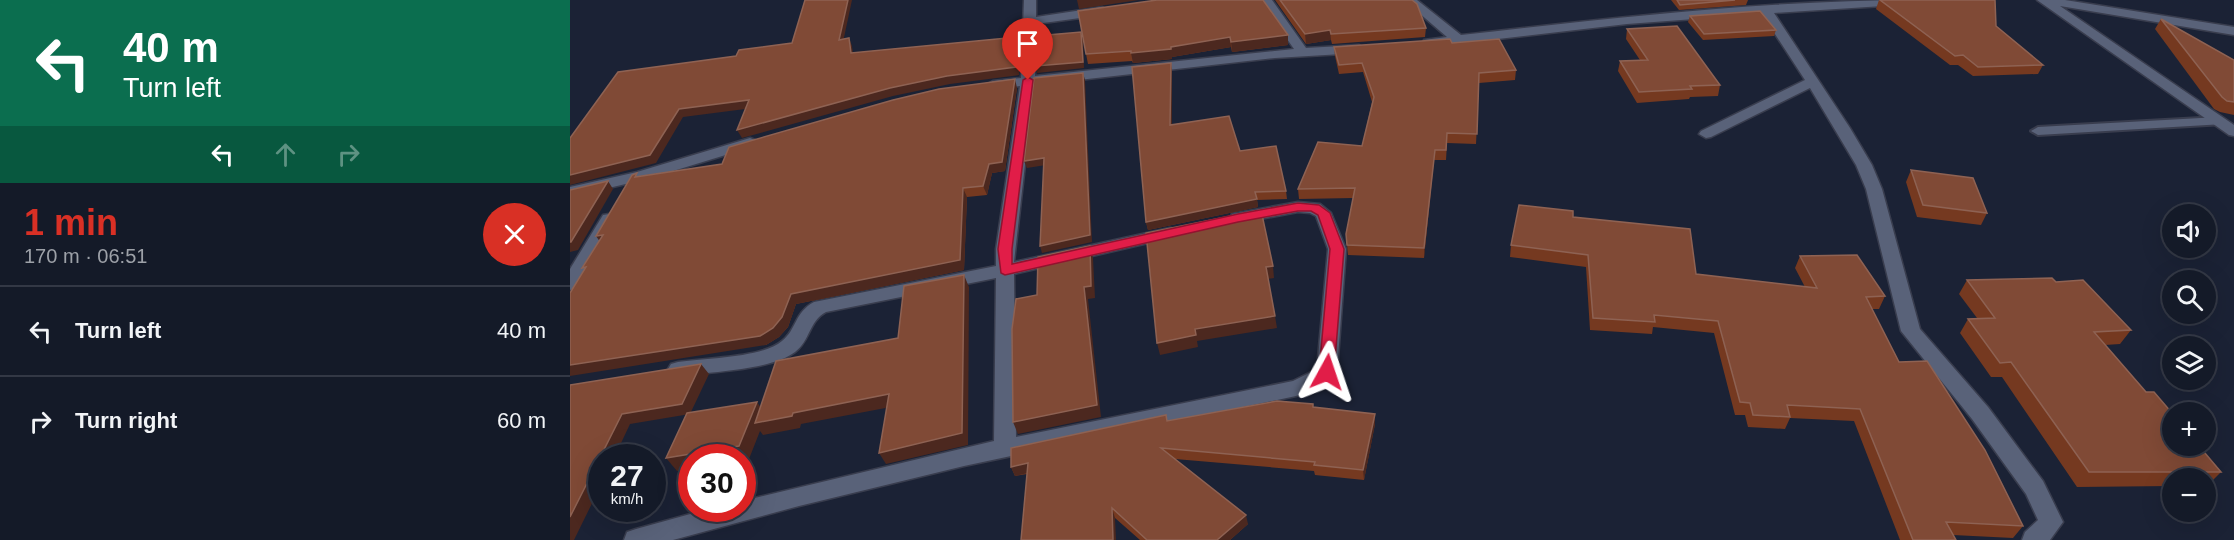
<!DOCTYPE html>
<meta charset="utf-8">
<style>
body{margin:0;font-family:Helvetica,sans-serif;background:#1d2330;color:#f1f3f6;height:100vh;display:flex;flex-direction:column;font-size:22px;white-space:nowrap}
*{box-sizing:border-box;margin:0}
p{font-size:20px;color:#9da1a8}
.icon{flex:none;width:33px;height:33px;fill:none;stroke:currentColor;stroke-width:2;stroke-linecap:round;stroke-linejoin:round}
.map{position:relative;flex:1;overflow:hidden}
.side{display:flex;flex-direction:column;background:#141a28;width:570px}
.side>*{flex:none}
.hud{background:#0b6e4f;color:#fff;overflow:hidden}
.tools{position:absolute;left:1592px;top:204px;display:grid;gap:12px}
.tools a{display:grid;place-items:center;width:54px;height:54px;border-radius:50%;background:#141a28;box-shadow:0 6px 24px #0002,0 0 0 2px #333845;font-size:30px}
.speed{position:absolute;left:18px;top:444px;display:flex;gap:12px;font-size:30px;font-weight:700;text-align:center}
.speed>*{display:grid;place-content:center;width:78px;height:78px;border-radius:50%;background:#141a28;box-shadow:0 6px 24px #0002,0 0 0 2px #333845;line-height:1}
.speed small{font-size:15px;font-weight:400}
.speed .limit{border:9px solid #d22;background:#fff;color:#111}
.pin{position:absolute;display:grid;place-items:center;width:51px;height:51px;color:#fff;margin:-62px -26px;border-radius:50% 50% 50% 0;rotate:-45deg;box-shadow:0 0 6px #0007}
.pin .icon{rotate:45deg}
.me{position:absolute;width:66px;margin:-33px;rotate:5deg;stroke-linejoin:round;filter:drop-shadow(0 0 4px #0008)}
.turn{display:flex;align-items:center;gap:21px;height:126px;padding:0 24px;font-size:27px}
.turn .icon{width:78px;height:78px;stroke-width:2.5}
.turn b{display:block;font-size:42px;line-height:51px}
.lanes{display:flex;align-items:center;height:57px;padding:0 24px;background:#0003;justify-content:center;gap:30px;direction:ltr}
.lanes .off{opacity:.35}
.round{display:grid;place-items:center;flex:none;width:63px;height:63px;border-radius:32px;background:#1d2330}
.summary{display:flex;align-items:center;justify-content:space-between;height:102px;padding:0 24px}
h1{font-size:36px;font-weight:600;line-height:45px;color:#d93025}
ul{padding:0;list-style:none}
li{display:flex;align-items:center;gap:18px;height:90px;padding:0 24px;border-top:2px solid #333845}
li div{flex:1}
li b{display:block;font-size:22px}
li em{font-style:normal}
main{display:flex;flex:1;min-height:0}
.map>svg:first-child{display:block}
</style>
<main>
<section class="side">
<div class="hud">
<div class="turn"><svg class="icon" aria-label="left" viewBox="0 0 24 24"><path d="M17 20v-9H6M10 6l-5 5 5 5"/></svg><div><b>40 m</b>Turn left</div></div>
<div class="lanes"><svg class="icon" aria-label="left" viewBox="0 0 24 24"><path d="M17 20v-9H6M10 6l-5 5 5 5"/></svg><svg class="icon off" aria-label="ahead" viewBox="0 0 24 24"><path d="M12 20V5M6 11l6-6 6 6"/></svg><svg class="icon off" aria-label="right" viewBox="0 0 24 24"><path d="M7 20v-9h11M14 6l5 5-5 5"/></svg></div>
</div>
<div class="summary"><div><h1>1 min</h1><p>170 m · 06:51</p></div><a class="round" style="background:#d93025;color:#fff"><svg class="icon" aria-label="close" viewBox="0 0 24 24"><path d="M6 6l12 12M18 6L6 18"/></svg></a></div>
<ul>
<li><svg class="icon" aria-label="left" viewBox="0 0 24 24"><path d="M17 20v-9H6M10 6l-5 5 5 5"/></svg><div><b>Turn left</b></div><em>40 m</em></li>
<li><svg class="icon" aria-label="right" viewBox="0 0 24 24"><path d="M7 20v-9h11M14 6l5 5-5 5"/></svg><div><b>Turn right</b></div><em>60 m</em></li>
</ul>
</section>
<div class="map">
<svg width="1664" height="540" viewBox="0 0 1664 540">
<rect width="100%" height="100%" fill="#1b2235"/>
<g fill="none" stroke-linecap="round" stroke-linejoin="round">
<defs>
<path id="lane" d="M 1649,117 L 1656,121 L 1654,124 L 1468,135 L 1461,131 L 1468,127 Z"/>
<g id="street">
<path d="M 454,0 L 466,0 L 466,17 L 532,7 L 538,11 L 532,15 L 466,24 L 465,76 L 724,49 L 690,0 L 702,0 L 736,48 L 789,45 L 795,49 L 789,53 L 705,58 L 464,85 L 444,262 L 600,228 L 606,229 L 609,233 L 606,237 L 600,238 L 444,274 L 446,437 L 723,381 L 747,369 L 758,249 L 746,216 L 740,213 L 728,212 L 668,223 L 662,222 L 660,218 L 662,214 L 668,213 L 728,202 L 750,204 L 761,213 L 776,249 L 767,372 C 759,386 741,391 726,396 L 394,466 L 229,506 L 103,540 L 54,540 L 57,532 L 66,529 L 142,508 L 172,508 L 172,501 L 424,441 L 426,278 L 256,312 C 239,321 240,341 225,352 C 202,370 138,372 108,376 L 101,374 L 98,369 L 101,364 L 108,362 C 135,358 192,358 212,341 C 227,329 224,313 244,302 L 426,266 L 426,249 L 450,86 L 423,89 L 416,85 L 423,81 L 451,78 Z"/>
<path d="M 834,0 L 847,0 L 891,35 C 1043,18 1197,0 1350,0 L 1344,4 L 1204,13 L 1280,128 L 1302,165 L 1312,189 L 1350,329 L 1418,407 L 1473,481 L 1493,522 L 1480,540 L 1452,540 L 1455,532 L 1468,520 L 1456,494 L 1402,419 L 1331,331 L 1296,189 L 1286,165 L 1240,88 L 1141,137 L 1136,138 L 1129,134 L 1131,131 L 1235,80 L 1192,14 L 1057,24 L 859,47 L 854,46 L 853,43 L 854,40 L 877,37 Z"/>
<path d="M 1467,0 L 1495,0 L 1664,27 L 1664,35 L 1490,6 L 1664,125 L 1664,136 L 1659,135 Z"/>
<path d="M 180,138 L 185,140 L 188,143 L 185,146 L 77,179 L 0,197 L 0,187 L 67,172 Z"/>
<path d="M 39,214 L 45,215 L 47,219 L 6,288 L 0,290 L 0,269 L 33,215 Z"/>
</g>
</defs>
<!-- lane casing -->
<use href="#lane" stroke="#393d4e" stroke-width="4"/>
<!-- street casing -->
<use href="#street" stroke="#393d4e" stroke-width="3"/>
<!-- lane -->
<use href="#lane" fill="#596279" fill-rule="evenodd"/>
<!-- street -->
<use href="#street" fill="#596279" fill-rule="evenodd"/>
</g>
<!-- wall -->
<g fill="#753920">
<path d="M 587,0 L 718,45 L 662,52 L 661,47 L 602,57 L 602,59 L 563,63 L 562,61 L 518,64 L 516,54 Z"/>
<path d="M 705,0 L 842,0 L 856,28 L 855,37 L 762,44 L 761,40 L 736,44 Z"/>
<path d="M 1101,0 L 1178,0 L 1176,5 L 1109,10 Z"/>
<path d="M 1309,0 L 1426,26 L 1473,65 L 1468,74 L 1403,76 L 1388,65 L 1380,65 L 1306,9 Z"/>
<path d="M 1120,16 L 1206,30 L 1204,36 L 1133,40 L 1118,22 Z"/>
<path d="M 1591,19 L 1664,60 L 1664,115 L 1650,112 L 1644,109 L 1585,29 Z"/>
<path d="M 1057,29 L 1150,85 L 1148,96 L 1120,97 L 1119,99 L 1067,103 L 1048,71 L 1050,61 L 1070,60 L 1056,39 Z"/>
<path d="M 882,43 L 946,70 L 945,80 L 909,83 L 906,144 L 877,143 L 876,160 L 864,160 L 854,258 L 778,255 L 776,234 L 783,198 L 729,199 L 728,189 L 792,146 L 802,102 L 793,72 L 769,74 L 765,56 L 764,47 Z"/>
<path d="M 602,71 L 602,125 L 670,151 L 716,191 L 717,199 L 687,200 L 688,207 L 578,230 L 576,222 Z"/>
<path d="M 447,88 L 435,171 L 422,173 L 417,195 L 397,197 L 394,270 L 226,304 L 218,327 L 209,337 L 196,345 L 14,270 L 70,176 L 152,164 Z"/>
<path d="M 1341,170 L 1417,213 L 1411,225 L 1347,217 L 1336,182 Z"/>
<path d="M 1003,217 L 1126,274 L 1235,287 L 1225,268 L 1230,256 L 1315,296 L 1309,309 L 1302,309 L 1329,362 L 1453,526 L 1443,538 L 1383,535 L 1386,540 L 1330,540 L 1284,421 L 1220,418 L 1215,429 L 1178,427 L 1175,415 L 1165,415 L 1144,333 L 1083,327 L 1082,334 L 1020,330 L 1016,267 L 940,257 L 941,245 Z"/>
<path d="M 1397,280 L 1486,282 L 1561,330 L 1550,344 L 1535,345 L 1576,392 L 1651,472 L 1637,486 L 1635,486 L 1635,478 L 1602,478 L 1602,486 L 1507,487 L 1432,377 L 1421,377 L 1390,333 L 1398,319 L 1407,318 L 1389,294 Z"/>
<path d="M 744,408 L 805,424 L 794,480 L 745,475 L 744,471 L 605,459 L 678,524 L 660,540 L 570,540 L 545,518 L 457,474 L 445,476 L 441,467 L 598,421 Z"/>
</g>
<!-- shaded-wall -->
<g fill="#4c281f">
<path d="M 278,0 L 282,0 L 272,47 L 269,40 Z"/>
<path d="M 507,0 L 569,0 L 509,9 Z"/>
<path d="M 760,30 L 761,40 L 736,44 L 735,34 Z"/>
<path d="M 511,32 L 513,38 L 514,68 L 467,73 L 466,66 Z"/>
<path d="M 718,35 L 718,45 L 662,52 L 661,42 Z"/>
<path d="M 448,37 L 450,44 L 449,75 L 380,84 L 323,96 L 172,138 L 167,130 Z"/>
<path d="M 660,37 L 661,47 L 602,57 L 602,59 L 563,63 L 561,53 Z"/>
<path d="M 279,38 L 282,46 L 284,61 L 281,53 Z"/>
<path d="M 601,63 L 602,71 L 602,133 L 600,125 Z"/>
<path d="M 513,73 L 515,80 L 522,242 L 472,253 L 470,246 Z"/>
<path d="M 445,79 L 447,88 L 435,171 L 422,173 L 417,195 L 413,186 L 419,164 Z"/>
<path d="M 179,100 L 183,108 L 113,117 L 86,163 L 0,185 L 0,175 L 109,109 Z"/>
<path d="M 865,150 L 864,160 L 854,258 L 854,248 Z"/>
<path d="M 474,158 L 476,165 L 457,168 L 454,161 Z"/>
<path d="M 38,181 L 43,189 L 8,250 L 0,252 L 0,242 Z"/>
<path d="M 393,188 L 397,197 L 394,270 L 226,304 L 218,327 L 209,337 L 196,345 L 0,376 L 0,365 L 221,294 Z"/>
<path d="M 687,199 L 688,207 L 578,230 L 576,222 Z"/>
<path d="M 33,235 L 33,246 L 26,236 Z"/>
<path d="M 520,246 L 523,258 L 525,298 L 518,299 L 531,417 L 448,434 L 443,422 L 514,287 Z"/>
<path d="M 703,266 L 704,278 L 698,279 L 696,267 Z"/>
<path d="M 394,275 L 399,287 L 398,445 L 316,464 L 309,453 Z"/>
<path d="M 705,316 L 707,328 L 627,341 L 628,347 L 590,355 L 587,343 L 625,329 Z"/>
<path d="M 131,364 L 139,374 L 120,414 L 60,424 L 44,458 L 32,458 L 32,483 L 4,540 L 0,540 L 0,517 L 52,414 Z"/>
<path d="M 319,394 L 326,406 L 231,424 L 230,428 L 193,435 L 190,431 L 179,459 L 172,460 L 172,458 L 122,458 L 122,469 L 107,471 L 96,458 L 187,402 L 196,415 L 223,413 Z"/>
<path d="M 805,414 L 805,424 L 794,480 L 793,470 Z"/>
<path d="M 458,463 L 462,472 L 445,476 L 441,467 Z"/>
<path d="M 542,508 L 545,518 L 546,540 L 543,540 Z"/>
<path d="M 676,515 L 678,524 L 660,540 L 647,540 Z"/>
</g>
<!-- building -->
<g fill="#804a36" stroke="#8e6253" stroke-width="1.5">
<path d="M 235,0 L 278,0 L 269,40 L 279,38 L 281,53 L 448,37 L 446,67 L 377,76 L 320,88 L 167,130 L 179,100 L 109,109 L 80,155 L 0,175 L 0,138 L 48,72 L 166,56 L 169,50 L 222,43 Z"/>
<path d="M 587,0 L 693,0 L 718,35 L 661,42 L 660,37 L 601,47 L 601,49 L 561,53 L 561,51 L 516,54 L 508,11 Z"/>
<path d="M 710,0 L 842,0 L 847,4 L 856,28 L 761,34 L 760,30 L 735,34 Z"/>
<path d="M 1107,0 L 1165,0 L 1110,5 Z"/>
<path d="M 1310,0 L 1425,0 L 1426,26 L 1473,65 L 1408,67 L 1393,55 L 1385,56 Z"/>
<path d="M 1190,11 L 1206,30 L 1134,34 L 1120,16 Z"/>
<path d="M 1591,19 L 1664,60 L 1664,102 L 1657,101 L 1652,97 Z"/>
<path d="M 1107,26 L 1150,85 L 1120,86 L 1122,89 L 1069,92 L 1050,61 L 1078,60 L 1057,29 Z"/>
<path d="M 511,32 L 513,62 L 466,66 L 466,36 Z"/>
<path d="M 880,39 L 882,43 L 929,39 L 946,70 L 909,73 L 907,134 L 877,133 L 876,150 L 865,150 L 854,248 L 777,245 L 776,234 L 785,188 L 728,189 L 748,142 L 792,146 L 804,97 L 792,63 L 769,65 L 764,47 Z"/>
<path d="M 601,63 L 600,125 L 659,116 L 670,151 L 706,146 L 716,191 L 685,192 L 687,199 L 576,222 L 562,67 Z"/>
<path d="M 513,73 L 520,235 L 470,246 L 474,158 L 454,161 L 464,78 Z"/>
<path d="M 445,79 L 432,162 L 419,164 L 413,186 L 393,188 L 390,260 L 221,294 L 212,317 L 203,328 L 190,336 L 0,365 L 0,293 L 16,267 L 12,268 L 33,235 L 26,236 L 62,175 L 67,173 L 65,177 L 152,164 L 159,147 L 323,100 L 369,89 Z"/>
<path d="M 1341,170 L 1403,178 L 1417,213 L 1353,205 Z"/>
<path d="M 38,181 L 1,242 L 0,242 L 0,190 Z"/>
<path d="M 949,205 L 1003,211 L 1003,217 L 1120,229 L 1126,274 L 1247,288 L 1230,256 L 1287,255 L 1315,296 L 1296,297 L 1329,362 L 1357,361 L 1415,450 L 1453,526 L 1376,522 L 1386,540 L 1343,540 L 1290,409 L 1217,405 L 1220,417 L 1183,415 L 1180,403 L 1170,402 L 1148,321 L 1084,315 L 1085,322 L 1023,318 L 1018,255 L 941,245 Z"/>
<path d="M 691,210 L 703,266 L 696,267 L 705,316 L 625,329 L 626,335 L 587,343 L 576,233 Z"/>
<path d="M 520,246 L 521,286 L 514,287 L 527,405 L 443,422 L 442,329 L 446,299 L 467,295 L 468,257 Z"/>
<path d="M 394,275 L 392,433 L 309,453 L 319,394 L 223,413 L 222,416 L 185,423 L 206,361 L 328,338 L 334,286 Z"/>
<path d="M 1482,278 L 1486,282 L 1513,280 L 1561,330 L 1524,332 L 1576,392 L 1584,392 L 1602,413 L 1602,446 L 1629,446 L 1651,472 L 1519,472 L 1441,362 L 1430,363 L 1398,319 L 1425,318 L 1397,280 Z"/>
<path d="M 131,364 L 112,404 L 52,414 L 0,517 L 0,385 Z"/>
<path d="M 707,401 L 743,404 L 743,407 L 805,414 L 793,470 L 744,465 L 745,462 L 591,448 L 676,515 L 647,540 L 577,540 L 542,508 L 543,540 L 451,540 L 458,463 L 441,467 L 441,448 L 596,415 L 597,421 Z"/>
<path d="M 187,402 L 169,446 L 96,458 L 117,413 Z"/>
</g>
<!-- route -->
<path fill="#e11d48" stroke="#92132f" stroke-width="1.5" d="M 458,77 L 463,80 L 442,249 L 442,264 L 668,214 L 728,203 L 749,205 L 760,213 L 774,249 L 764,372 L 762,376 L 751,376 L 749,372 L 760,249 L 748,215 L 741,211 L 728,211 L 668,222 L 435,275 L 431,273 L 428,249 L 453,80 Z"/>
</svg>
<div class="tools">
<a><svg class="icon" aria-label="sound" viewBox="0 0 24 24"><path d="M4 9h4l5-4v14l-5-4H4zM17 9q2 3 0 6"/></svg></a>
<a><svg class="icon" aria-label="search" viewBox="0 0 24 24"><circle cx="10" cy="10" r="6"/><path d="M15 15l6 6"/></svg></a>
<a><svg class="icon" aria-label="layers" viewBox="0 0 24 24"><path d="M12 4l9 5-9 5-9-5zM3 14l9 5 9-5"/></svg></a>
<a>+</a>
<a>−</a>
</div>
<div class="speed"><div>27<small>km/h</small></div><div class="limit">30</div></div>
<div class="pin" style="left:458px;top:80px;background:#d93025"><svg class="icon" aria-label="arrive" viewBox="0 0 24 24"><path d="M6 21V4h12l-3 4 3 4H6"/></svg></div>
<svg class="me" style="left:757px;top:372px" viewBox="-20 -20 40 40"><path d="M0-17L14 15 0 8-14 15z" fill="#e11d48" stroke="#fff" stroke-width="4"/></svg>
</div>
</main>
